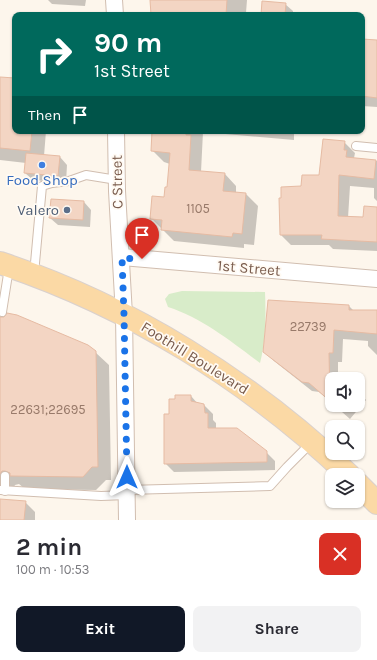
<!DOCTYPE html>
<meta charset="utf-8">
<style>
body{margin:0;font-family:Karla,sans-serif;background:#f2f2f3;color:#2b2b33;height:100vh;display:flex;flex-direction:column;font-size:15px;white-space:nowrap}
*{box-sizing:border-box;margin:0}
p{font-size:13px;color:#7c7c81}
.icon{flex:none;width:22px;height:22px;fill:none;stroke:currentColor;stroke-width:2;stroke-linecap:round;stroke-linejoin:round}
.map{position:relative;height:520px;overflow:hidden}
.sheet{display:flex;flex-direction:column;background:#fff;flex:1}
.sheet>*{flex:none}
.banner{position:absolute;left:12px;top:12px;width:353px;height:122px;border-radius:8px;box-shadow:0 1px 3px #0004;background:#00695c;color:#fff;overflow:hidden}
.tools{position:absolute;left:325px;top:372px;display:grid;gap:8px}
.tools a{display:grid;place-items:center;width:40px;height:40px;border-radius:8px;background:#fff;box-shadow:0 1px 3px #0004;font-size:20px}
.pin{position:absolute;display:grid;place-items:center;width:34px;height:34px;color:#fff;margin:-41px -17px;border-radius:50% 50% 50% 0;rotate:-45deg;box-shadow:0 0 4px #0007}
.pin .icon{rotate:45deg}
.me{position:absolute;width:44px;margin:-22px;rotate:0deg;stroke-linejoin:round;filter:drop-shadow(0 0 3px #0008)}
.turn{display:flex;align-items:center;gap:14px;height:84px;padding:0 16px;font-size:18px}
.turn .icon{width:52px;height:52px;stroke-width:2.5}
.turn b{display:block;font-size:28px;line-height:34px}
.then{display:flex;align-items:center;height:38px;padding:0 16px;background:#0003;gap:8px;font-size:15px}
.round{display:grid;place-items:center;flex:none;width:42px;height:42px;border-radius:8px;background:#f2f2f3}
.summary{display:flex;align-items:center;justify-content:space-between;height:68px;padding:0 16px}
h1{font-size:24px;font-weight:700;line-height:30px}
.cta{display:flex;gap:8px;margin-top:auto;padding:8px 16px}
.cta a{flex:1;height:46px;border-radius:8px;background:#111827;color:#fff;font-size:16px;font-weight:700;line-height:46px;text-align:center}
.cta a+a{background:#f2f2f3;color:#2b2b33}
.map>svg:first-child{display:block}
</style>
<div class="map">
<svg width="377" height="520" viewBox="0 0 377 520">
<rect width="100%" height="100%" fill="#fdf6ec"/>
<!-- green -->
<path fill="#d8ecc9" d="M 182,291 L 265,292 C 266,315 266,340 260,363 C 232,342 202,318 168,307 L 165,299 L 169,294 Z"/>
<!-- shadow -->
<g fill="#0003">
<path d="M 48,0 L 86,0 L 85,6 L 52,4 Z"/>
<path d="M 151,0 L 247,0 L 246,13 L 238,13 L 238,15 L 152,15 Z"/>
<path d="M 285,4 L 293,11 L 293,15 L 262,15 Z"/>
<path d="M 362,40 L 377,41 L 377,107 L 362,106 Z"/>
<path d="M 0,78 L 15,79 L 15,131 L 46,131 L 44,156 L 60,157 L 67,165 L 66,183 L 33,180 L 25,173 L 26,163 L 0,160 Z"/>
<path d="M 153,131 L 294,131 L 294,140 L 203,132 L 201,172 L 225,174 L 236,186 L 236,193 L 246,194 L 258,206 L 254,245 L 244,244 L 244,248 L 174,241 L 151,218 L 165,198 L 168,188 L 170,164 L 164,162 L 152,150 Z"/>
<path d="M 344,142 L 355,153 L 354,158 L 377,161 L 377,201 L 374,198 L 374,188 L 350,186 L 348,218 L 364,218 L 377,208 L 377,251 L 333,249 L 329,245 L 291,245 L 281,235 L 302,187 L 320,176 Z"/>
<path d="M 84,202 L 91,210 L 90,227 L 58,225 L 50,218 Z"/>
<path d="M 349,306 L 354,311 L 377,311 L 377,355 L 368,346 L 368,341 L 343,339 L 342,362 L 338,362 L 338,379 L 332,379 L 332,403 L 319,392 L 312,391 L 274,361 L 264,352 Z"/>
<path d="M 0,316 L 2,318 L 95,352 L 109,365 L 111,480 L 106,480 L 96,490 L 25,489 L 19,484 L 15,485 L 13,489 L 0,489 Z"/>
<path d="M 358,391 L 366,400 L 350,419 L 334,405 L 358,405 Z"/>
<path d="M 191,396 L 198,404 L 204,405 L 213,414 L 213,420 L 216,423 L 216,429 L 266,452 L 275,461 L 275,470 L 174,472 L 165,463 L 170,415 Z"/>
<path d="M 0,500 L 25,502 L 35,512 L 35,520 L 0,520 Z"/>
</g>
<!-- building -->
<g fill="#f3d5c3" stroke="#e6bba3">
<path d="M 150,0 L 227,0 L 226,15 L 151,15 Z"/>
<path d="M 262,1 L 286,3 L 285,15 L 261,15 Z"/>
<path d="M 362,39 L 377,40 L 377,98 L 362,96 Z"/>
<path d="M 0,77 L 15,78 L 15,131 L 32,131 L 30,151 L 0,148 Z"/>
<path d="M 152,131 L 186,131 L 186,135 L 191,135 L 189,170 L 225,173 L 223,191 L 246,193 L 242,234 L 233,233 L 232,237 L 161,230 L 162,220 L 150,219 L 152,196 L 164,197 L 165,187 L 167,187 L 170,153 L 151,151 Z"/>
<path d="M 323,139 L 345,141 L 344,150 L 347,150 L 346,157 L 376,160 L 374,179 L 339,175 L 338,216 L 363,217 L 364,206 L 377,207 L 377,242 L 321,239 L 322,235 L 280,235 L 279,198 L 281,198 L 281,187 L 301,186 L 302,175 L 319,175 Z"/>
<path d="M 26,153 L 60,156 L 58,176 L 24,173 Z"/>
<path d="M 51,199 L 84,201 L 83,220 L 49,218 Z"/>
<path d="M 268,300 L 349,305 L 349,310 L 377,310 L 377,334 L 334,330 L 333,353 L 329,353 L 330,401 L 309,383 L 302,382 L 263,352 Z"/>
<path d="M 7,313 L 17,315 L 88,345 L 96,351 L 98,467 L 92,467 L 83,477 L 10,476 L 10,473 L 5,471 L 2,471 L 0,474 L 0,317 L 4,317 Z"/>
<path d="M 175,395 L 191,395 L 191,401 L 204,404 L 205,413 L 208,413 L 208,428 L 237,428 L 267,451 L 267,462 L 164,464 L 164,414 L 169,414 L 169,399 L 175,399 Z"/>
<path d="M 0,499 L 26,501 L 24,520 L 0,520 Z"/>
</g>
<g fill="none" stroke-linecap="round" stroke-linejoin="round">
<defs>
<g id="lane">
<path d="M 356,146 L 377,148"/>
<path d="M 34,274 L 42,186 L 52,183 L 69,181 L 86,175 L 117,180"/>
<path d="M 2,312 L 9,268"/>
<path d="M 5,476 L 5,491"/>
<path d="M 0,490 L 101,496 L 127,495"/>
<path d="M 127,490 L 270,486 L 287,467 L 311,443"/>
</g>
<g id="street">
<path d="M 114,0 L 115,15"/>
<path d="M 116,131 L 117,191 L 124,315 L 127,520"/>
<path d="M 122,257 L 377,279"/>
</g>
<g id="primary">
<path d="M 0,263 C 130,306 250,381 349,475"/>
<path d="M 358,484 L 377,503"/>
</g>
</defs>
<!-- lane casing -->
<use href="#lane" stroke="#d1beb0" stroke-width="10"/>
<!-- street casing -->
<use href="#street" stroke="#d1beb0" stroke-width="18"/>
<!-- primary casing -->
<use href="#primary" stroke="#dad1cd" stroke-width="24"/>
<!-- lane -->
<use href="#lane" stroke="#fff" stroke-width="8"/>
<!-- street -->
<use href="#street" stroke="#fff" stroke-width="16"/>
<!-- primary -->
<use href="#primary" stroke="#fbd9a5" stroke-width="22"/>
</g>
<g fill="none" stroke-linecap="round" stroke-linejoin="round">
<!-- route -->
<path stroke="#1a73e8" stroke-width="7" stroke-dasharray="0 12.6" d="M 127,477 L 124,315 L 122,258 L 142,259"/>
</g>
<!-- markers -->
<circle fill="#3f7fe0" stroke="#fffaf3" stroke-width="1.5" cx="42" cy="165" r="4"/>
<circle fill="#5c6f8a" stroke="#fffaf3" stroke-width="1.5" cx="67" cy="210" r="4"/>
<g text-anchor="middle" stroke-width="3.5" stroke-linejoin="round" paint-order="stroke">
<!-- number labels -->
<g font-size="13" fill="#987a6a">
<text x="198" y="213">1105</text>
<text x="308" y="331">22739</text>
<text x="48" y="414">22631;22695</text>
</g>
<!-- shop labels -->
<g font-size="15" fill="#366cbe" stroke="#fffaf3">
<text x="42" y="185">Food Shop</text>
</g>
<!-- street labels -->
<g font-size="15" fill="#7a5c4d" stroke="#fffaf3">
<text transform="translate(117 182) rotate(-91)" y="5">C Street</text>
<text transform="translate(249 268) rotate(5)" y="5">1st Street</text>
<text transform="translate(195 358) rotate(32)" y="5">Foothill Boulevard</text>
</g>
<!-- service labels -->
<g font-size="15" fill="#4e5e75" stroke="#fffaf3" text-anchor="end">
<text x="59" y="215">Valero</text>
</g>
</g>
</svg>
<div class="tools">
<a><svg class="icon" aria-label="sound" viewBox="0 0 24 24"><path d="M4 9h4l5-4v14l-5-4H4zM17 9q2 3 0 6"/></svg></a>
<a><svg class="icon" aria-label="search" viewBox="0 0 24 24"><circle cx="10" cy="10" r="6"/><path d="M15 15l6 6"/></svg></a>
<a><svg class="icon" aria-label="layers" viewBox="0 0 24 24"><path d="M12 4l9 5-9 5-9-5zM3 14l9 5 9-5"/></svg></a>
</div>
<div class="pin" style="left:142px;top:259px;background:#d93025"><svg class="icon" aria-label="arrive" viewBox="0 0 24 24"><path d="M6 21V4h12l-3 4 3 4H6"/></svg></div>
<svg class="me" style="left:127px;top:477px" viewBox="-20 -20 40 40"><path d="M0-17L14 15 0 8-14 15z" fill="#1a73e8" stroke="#fff" stroke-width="4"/></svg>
<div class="banner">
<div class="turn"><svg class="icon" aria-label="right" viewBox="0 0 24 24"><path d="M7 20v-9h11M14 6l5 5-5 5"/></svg><div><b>90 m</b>1st Street</div></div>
<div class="then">Then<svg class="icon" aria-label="arrive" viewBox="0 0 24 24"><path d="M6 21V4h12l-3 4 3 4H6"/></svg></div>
</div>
</div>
<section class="sheet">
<div class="summary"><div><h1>2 min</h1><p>100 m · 10:53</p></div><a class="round" style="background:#d93025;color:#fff"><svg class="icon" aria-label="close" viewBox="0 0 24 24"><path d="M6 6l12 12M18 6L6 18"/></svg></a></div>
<div class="cta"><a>Exit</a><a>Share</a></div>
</section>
